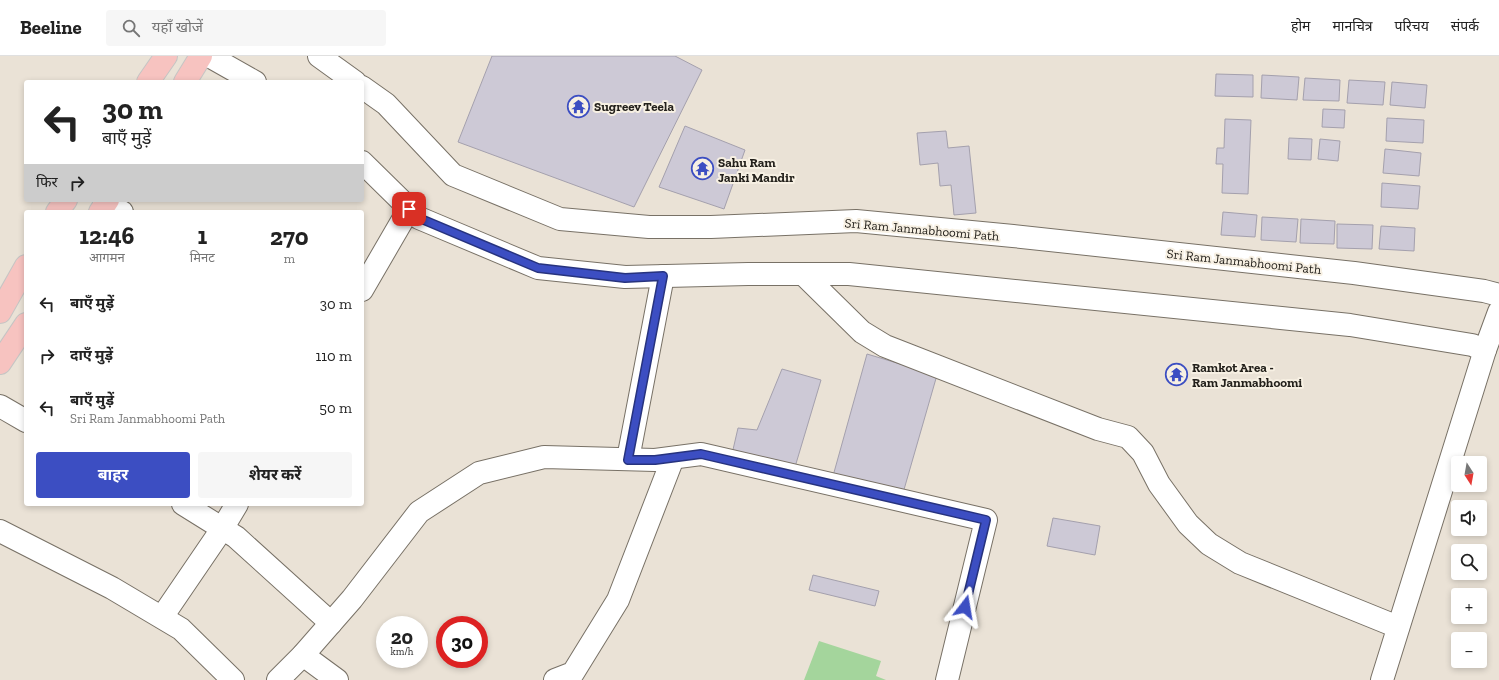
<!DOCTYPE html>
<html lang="hi">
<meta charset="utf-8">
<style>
body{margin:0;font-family:"Zilla Slab","Noto Sans Devanagari",serif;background:#f6f6f6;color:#222;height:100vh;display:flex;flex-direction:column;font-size:15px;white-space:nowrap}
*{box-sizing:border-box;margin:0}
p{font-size:13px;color:#767676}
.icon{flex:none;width:22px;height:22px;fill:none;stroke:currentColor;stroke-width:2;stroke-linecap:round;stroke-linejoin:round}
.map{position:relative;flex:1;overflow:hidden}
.sheet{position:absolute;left:24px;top:154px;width:340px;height:296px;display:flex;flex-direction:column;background:#fff;border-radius:4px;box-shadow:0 2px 6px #0003}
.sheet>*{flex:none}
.hud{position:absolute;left:24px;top:24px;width:340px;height:122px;border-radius:4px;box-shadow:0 2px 6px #0003;background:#fff;color:#222;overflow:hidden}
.needle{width:26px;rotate:169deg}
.tools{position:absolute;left:1451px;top:400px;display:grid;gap:8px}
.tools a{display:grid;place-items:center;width:36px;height:36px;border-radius:4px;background:#fff;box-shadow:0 2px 6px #0003;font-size:20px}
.speed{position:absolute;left:376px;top:560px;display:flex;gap:8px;font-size:20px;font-weight:700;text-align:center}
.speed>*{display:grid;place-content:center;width:52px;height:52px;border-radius:50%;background:#fff;box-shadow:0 2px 6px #0003;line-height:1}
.speed small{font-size:10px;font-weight:400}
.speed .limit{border:6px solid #d22;background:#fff;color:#111}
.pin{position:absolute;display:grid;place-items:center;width:34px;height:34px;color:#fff;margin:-17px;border-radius:8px;box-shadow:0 2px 6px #0006}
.me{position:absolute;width:44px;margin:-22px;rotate:14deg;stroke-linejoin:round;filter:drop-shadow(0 0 3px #0008)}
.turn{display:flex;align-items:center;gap:14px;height:84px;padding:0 12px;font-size:18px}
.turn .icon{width:52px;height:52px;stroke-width:2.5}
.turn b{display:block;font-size:28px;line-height:34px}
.then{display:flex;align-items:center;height:38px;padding:0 12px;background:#0003;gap:8px;font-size:15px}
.eta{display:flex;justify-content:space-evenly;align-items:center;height:68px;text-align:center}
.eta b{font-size:24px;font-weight:700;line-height:28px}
.button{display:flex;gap:8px;margin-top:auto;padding:8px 12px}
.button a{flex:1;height:46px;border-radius:4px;background:#3c4ec2;color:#fff;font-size:16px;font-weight:700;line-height:46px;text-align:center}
.button a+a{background:#f6f6f6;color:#222}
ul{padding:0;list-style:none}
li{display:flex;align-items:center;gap:12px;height:52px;padding:0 12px}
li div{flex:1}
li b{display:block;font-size:15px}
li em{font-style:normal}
header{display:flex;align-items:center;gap:24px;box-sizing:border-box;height:56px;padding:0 20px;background:#fff;border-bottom:1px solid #e0e0e0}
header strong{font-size:19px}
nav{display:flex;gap:22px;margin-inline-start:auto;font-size:14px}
.search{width:280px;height:36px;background:#f6f6f6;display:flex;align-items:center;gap:10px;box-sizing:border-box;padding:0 14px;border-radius:4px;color:#767676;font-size:15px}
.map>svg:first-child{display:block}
</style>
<header>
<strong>Beeline</strong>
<div class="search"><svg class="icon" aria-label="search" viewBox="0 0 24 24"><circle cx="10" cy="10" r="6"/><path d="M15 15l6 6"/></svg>यहाँ खोजें</div>
<nav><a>होम</a><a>मानचित्र</a><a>परिचय</a><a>संपर्क</a></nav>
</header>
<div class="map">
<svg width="1499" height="624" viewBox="0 0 1499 624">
<rect width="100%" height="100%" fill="#eae2d6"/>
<!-- green -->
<path fill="#a4d59c" d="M 819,585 L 881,605 L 876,620 L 886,624 L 804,624 Z"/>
<!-- building -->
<g fill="#cdc9d6" stroke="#a4a0ad">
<path d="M 492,0 L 675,0 L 702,14 L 634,151 L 458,86 Z"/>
<path d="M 1216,18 L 1253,19 L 1253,41 L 1215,40 Z"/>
<path d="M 1262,19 L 1299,21 L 1297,44 L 1261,42 Z"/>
<path d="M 1305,22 L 1340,24 L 1339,45 L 1303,44 Z"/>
<path d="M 1349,24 L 1385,26 L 1383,49 L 1347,47 Z"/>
<path d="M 1392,26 L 1427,29 L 1425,52 L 1390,49 Z"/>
<path d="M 1323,53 L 1345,54 L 1344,72 L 1322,71 Z"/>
<path d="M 1387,62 L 1424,64 L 1423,87 L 1386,85 Z"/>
<path d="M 1225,63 L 1251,64 L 1248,138 L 1222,137 L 1223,108 L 1216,108 L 1217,92 L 1224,92 Z"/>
<path d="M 685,70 L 745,94 L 724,153 L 659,131 Z"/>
<path d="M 946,75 L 948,92 L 969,90 L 976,157 L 954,159 L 951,129 L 940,130 L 938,107 L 920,109 L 917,77 Z"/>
<path d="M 1289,82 L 1312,83 L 1311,104 L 1288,103 Z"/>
<path d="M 1320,83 L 1340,85 L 1338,105 L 1318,103 Z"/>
<path d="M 1385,93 L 1421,97 L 1419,120 L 1383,117 Z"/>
<path d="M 1382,127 L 1420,130 L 1418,153 L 1381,151 Z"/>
<path d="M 1223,156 L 1257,159 L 1255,181 L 1221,179 Z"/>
<path d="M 1262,161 L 1298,163 L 1296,186 L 1261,184 Z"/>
<path d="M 1301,163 L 1335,165 L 1334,188 L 1300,187 Z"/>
<path d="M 1337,168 L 1373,169 L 1372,193 L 1337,192 Z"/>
<path d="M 1381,170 L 1415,172 L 1414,195 L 1379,193 Z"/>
<path d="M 867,298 L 937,319 L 903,437 L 833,420 Z"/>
<path d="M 782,313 L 821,324 L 795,411 L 732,398 L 738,372 L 757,374 Z"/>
<path d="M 1053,462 L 1100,470 L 1095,499 L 1047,490 Z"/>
<path d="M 813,519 L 879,535 L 875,550 L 809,534 Z"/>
</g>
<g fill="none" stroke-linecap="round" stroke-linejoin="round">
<defs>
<g id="street">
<path d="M 209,0 L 255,26"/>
<path d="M 319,0 L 355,26"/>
<path d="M 362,31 L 386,48 L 453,119 L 560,163 L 649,171 L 711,171 L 856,165 L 1013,180 L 1354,217 L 1484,235 L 1499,239"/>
<path d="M 362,106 L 419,162 L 538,212 L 625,221 L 748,218 L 849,218 L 1350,269 L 1472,289 L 1485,294"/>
<path d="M 104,149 L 122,156"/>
<path d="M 803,218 L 862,276 L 885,290 L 1098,373 L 1128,381 L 1143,397 L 1159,428 L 1188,468 L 1209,488 L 1240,507 L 1398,571"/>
<path d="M 362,234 L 409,153"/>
<path d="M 0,350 L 26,365"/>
<path d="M 628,403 L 663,220"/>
<path d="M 183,448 L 236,481 L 331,567"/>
<path d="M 0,475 L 112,532 L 181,573 L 233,624"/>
<path d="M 162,561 L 222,473 L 237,448"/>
<path d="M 303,599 L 337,624"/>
<path d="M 278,624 L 303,599 L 352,543 L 419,456 L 479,417 L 544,401 L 655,404 L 701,398 L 986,464 L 947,624"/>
<path d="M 555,624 L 573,617 L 618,544 L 673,402"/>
<path d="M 1382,624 L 1485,294 L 1499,256"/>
</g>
<g id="primary">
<path d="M 148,26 L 166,0"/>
<path d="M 185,26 L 201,0"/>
<path d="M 57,156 L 66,144"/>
<path d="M 100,156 L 108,144"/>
<path d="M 0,256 L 26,210"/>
<path d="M 0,307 L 26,268"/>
</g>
</defs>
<!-- street casing -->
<use href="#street" stroke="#787166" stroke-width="24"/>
<!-- primary casing -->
<use href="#primary" stroke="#c6c5c4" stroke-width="24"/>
<!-- street -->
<use href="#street" stroke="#fff" stroke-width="22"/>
<!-- primary -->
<use href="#primary" stroke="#f7c3c0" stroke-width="22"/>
</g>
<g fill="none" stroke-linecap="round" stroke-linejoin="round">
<defs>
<path id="route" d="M 409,153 L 419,162 L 538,212 L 625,222 L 663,220 L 628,404 L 655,404 L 701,398 L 986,464 L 965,551"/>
</defs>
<!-- route casing -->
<use href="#route" stroke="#27337e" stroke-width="10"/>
<!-- route -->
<use href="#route" stroke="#3c4ec2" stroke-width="7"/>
</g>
<!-- icons -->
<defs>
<symbol id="temple-ring" viewBox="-11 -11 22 22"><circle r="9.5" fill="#f7f0e3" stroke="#3c4ec2" stroke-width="1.5"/><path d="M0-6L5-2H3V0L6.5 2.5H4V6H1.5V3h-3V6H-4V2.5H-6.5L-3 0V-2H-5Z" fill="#3c4ec2"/></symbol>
</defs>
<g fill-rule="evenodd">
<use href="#temple-ring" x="566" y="38" width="25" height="25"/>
<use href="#temple-ring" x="690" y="100" width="25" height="25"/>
<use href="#temple-ring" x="1164" y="306" width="25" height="25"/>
</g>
<g text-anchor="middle" stroke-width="4" stroke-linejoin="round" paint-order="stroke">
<!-- poi labels -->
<g font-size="13" font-weight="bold" fill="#23201b" stroke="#f7f0e3" text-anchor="start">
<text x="594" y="55">Sugreev Teela</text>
<text x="718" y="111">Sahu Ram<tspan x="718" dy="15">Janki Mandir</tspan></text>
<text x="1192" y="316">Ramkot Area -<tspan x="1192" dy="15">Ram Janmabhoomi</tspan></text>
</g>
<!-- street labels -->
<g font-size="13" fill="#23201b" stroke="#f7f0e3">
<text transform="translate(922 173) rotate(5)" y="5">Sri Ram Janmabhoomi Path</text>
<text transform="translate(1244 205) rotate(6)" y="5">Sri Ram Janmabhoomi Path</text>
</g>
</g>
</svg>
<div class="tools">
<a><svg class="needle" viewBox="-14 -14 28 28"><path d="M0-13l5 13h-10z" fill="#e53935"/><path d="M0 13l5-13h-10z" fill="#767676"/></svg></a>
<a><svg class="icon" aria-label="sound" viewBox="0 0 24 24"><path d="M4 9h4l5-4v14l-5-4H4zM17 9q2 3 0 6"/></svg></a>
<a><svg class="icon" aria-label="search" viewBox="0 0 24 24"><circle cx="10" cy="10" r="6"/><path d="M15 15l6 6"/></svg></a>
<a>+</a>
<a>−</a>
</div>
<div class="speed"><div>20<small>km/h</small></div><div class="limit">30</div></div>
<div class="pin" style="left:409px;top:153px;background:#d93025"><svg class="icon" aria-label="arrive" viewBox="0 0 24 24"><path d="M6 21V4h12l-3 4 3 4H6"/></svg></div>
<svg class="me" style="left:965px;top:551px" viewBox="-20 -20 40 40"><path d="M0-17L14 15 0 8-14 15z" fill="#3c4ec2" stroke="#fff" stroke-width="4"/></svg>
<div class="hud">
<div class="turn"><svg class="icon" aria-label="left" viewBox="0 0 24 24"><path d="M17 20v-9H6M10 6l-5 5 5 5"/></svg><div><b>30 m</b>बाएँ मुड़ें</div></div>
<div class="then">फिर<svg class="icon" aria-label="right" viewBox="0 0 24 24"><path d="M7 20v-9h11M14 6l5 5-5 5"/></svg></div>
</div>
<section class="sheet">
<div class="eta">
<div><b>12:46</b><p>आगमन</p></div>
<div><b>1</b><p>मिनट</p></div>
<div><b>270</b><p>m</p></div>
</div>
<ul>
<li><svg class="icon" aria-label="left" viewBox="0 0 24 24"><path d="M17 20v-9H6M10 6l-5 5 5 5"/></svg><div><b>बाएँ मुड़ें</b></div><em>30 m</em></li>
<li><svg class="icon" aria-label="right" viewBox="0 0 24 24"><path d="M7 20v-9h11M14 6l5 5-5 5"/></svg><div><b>दाएँ मुड़ें</b></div><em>110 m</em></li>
<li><svg class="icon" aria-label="left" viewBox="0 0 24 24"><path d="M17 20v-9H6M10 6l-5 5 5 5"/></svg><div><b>बाएँ मुड़ें</b><p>Sri Ram Janmabhoomi Path</p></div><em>50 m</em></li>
</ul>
<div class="button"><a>बाहर</a><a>शेयर करें</a></div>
</section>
</div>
